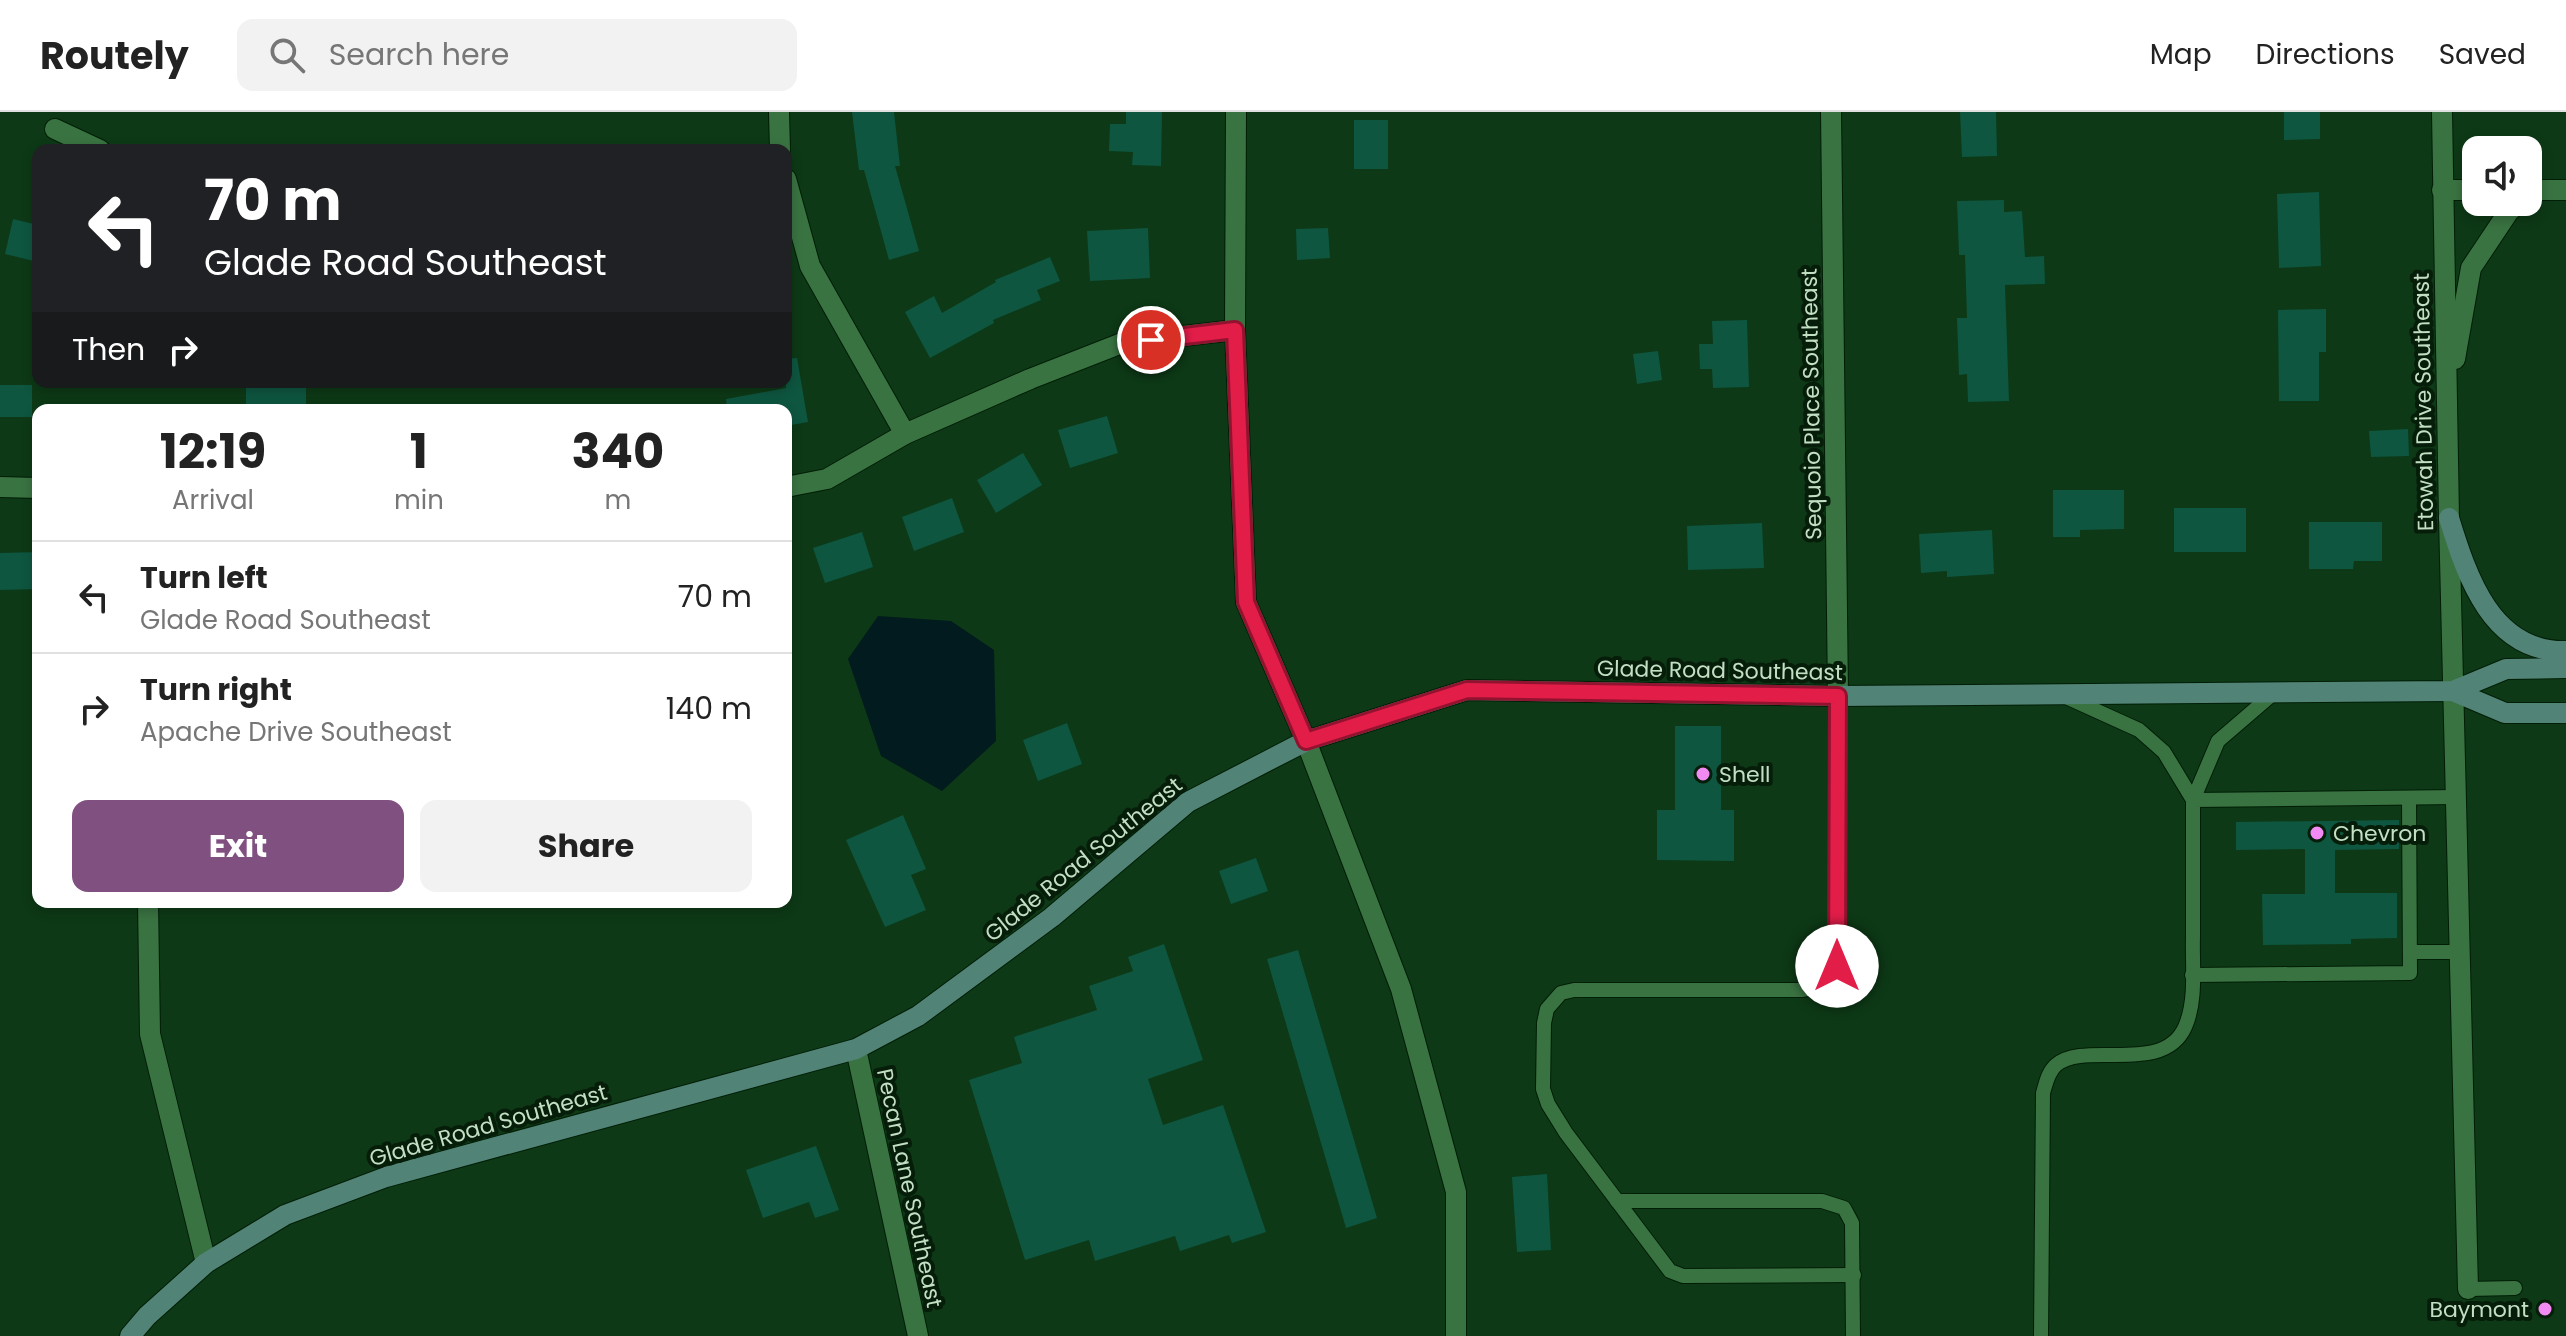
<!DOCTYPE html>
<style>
body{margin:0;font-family:Poppins,sans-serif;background:#f2f2f2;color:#222;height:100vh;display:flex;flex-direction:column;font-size:30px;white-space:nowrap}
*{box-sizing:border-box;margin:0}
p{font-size:26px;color:#767676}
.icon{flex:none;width:44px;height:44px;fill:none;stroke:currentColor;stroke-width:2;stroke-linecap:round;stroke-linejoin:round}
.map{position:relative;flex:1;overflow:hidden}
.panel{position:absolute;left:32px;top:292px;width:760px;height:504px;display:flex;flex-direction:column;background:#fff;border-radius:16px;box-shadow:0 4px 12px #0003}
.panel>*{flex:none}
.banner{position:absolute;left:32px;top:32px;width:760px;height:244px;border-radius:16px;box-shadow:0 4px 12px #0003;background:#202124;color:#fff;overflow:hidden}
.buttons{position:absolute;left:2462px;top:24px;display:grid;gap:16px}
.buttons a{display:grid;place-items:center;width:80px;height:80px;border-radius:16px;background:#fff;box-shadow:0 4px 12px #0003;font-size:40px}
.pin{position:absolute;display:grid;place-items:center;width:68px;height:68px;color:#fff;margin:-34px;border:4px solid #fff;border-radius:50%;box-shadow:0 2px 8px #0007}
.me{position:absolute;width:88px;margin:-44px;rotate:0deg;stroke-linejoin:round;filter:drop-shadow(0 0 6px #0008)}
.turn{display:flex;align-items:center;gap:28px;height:168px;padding:0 40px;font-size:36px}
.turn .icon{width:104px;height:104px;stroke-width:2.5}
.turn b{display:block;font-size:56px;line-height:68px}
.then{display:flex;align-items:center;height:76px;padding:0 40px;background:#0003;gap:16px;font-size:30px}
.eta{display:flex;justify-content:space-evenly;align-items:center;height:136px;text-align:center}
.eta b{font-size:48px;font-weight:700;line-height:56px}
.action{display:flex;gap:16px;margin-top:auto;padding:16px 40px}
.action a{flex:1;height:92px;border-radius:16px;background:#805180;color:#fff;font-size:32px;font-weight:700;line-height:92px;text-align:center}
.action a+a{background:#f2f2f2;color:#222}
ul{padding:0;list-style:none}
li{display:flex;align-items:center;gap:24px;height:112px;padding:0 40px;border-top:2px solid #e0e0e0}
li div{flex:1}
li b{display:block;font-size:30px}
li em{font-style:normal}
header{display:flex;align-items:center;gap:48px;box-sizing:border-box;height:112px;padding:0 40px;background:#fff;border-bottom:2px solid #e0e0e0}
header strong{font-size:38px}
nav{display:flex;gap:44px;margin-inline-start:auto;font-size:28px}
.search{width:560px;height:72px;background:#f2f2f2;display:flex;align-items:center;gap:20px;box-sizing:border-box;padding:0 28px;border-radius:16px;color:#767676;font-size:30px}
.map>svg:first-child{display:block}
</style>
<header>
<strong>Routely</strong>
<div class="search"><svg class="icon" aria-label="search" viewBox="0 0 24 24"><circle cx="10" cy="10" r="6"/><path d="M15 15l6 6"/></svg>Search here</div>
<nav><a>Map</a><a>Directions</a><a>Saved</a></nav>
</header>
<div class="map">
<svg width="2566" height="1224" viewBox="0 0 2566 1224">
<rect width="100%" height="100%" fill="#0d3916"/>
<!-- water -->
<path fill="#011b1e" d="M 878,504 L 951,509 L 994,538 L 996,629 L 942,679 L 881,644 L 848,547 Z"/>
<!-- building -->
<g fill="#0e5640">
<path d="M 852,0 L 894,0 L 900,54 L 895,54 L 919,139 L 889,148 L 864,58 L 859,58 Z"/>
<path d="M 1126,0 L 1162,0 L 1161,54 L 1132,53 L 1133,40 L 1109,39 L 1110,12 L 1126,12 Z"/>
<path d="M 1960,0 L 1996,0 L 1997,44 L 1962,45 Z"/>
<path d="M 2284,0 L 2320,0 L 2320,27 L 2284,28 Z"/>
<rect x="1354" y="8" width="34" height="49"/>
<path d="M 2319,80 L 2321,154 L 2279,156 L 2277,82 Z"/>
<path d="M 2004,88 L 2004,100 L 2022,99 L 2025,145 L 2044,144 L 2045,172 L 2005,173 L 2009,289 L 1968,290 L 1967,262 L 1959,263 L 1957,206 L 1967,206 L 1965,143 L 1959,143 L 1957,89 Z"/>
<path d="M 13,107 L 38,113 L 38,150 L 5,142 Z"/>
<path d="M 1148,116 L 1150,166 L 1090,169 L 1087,119 Z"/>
<path d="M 1328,116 L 1330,146 L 1297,148 L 1296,117 Z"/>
<path d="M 1050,145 L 1060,169 L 1037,178 L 1041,188 L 993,208 L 994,211 L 930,246 L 905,200 L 934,184 L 942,201 L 996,170 L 995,168 Z"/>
<path d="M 2326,197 L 2326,240 L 2319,240 L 2319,289 L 2279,289 L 2278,198 Z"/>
<path d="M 1747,208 L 1749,275 L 1713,276 L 1712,257 L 1700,257 L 1699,232 L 1713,232 L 1712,209 Z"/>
<path d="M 1658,239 L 1662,268 L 1637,272 L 1633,242 Z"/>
<path d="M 797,246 L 808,310 L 786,314 L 786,298 L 727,298 L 726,287 L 786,276 L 786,247 Z"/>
<path d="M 246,271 L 306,272 L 306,298 L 246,298 Z"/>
<rect x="0" y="273" width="32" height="32"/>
<path d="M 1107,304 L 1118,341 L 1070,356 L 1058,318 Z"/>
<path d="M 2408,317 L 2409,344 L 2371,345 L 2369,319 Z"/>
<path d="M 1023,341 L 1042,373 L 996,401 L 977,368 Z"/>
<path d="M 2053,378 L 2124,378 L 2124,417 L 2080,418 L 2080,425 L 2053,425 Z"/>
<path d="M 952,386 L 964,420 L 914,439 L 902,405 Z"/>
<rect x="2174" y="396" width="72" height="44"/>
<path d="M 2309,410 L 2382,410 L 2382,449 L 2354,449 L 2353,457 L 2309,457 Z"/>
<path d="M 1762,411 L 1764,456 L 1688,458 L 1687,414 Z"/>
<path d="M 1992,418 L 1994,462 L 1947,465 L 1947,459 L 1921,461 L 1919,422 Z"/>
<path d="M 862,420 L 873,455 L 825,471 L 813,436 Z"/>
<path d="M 38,440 L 38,477 L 0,478 L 0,441 Z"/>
<path d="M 1067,611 L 1082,652 L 1038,669 L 1023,628 Z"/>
<path d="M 1675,614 L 1721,614 L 1721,698 L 1734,698 L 1734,749 L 1657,748 L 1657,698 L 1675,698 Z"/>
<path d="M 903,703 L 926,757 L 911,763 L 926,798 L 885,815 L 846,728 Z"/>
<path d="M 2399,708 L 2399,737 L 2335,738 L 2335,781 L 2397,781 L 2397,826 L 2351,827 L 2351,832 L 2263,833 L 2262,782 L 2305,782 L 2305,737 L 2236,738 L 2236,710 Z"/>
<path d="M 1256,746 L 1268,779 L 1231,792 L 1219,759 Z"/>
<path d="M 1164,832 L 1203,948 L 1148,967 L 1163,1013 L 1223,993 L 1266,1120 L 1232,1131 L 1229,1123 L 1180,1139 L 1175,1124 L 1095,1149 L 1089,1128 L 1025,1148 L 969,968 L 1022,951 L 1014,925 L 1097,898 L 1089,874 L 1133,859 L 1128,845 Z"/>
<path d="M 1298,838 L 1377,1106 L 1346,1116 L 1267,847 Z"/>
<path d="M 816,1034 L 839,1098 L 815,1106 L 809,1090 L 763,1106 L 746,1058 Z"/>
<path d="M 1547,1062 L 1551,1138 L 1517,1140 L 1512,1065 Z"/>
</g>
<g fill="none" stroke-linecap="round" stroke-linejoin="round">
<defs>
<g id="lane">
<path d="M 1838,584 L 1837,854 C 1830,872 1820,875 1802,878 L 1574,878 L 1561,881 L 1547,897 L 1544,911 L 1543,977 L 1548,992 L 1566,1021 L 1670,1159 L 1683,1164 L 1854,1163"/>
<path d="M 2064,584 L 2139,618 L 2164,640 L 2193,688 L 2218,629 L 2275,580"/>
<path d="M 2410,840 L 2459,840"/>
<path d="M 2192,863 L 2410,861 L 2409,686"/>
<path d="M 1617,1089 L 1822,1089 L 1844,1096 L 1852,1111 L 1853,1224"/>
<path d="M 2468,1177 L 2515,1176"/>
<path d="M 2041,1224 L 2043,981 C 2046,971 2048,960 2056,953 C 2085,928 2163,964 2185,915 C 2197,888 2192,853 2193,824 C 2193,779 2193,733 2193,688 L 2456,685"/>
</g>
<g id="street">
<path d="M 779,0 L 780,38"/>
<path d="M 1236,0 L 1235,218 L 1246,490 L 1306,629 L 1401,877 L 1456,1080 L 1456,1224"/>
<path d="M 1831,0 L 1838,584"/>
<path d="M 2442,0 L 2449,406 L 2468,1177"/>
<path d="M 55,17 L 100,38"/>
<path d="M 786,67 L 810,154 L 905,322 L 1030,267 L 1122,231 L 1235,218"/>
<path d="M 2442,78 L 2476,78"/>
<path d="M 2528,78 L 2566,78"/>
<path d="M 2455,247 L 2471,156 L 2509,99 L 2520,90"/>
<path d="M 0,375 L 38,376"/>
<path d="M 786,375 L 827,367 L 905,322"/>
<path d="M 148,790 L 150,922 L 206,1151"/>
<path d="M 856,937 L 918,1224"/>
</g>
<g id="secondary">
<path d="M 2449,406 C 2467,465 2492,541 2566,539"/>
<path d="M 2453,579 L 2505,601 L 2566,601"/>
<path d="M 130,1224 L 147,1204 L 206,1151 L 285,1103 L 386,1065 L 856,937 L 918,904 L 1052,805 L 1188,690 L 1306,629 L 1467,578 L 1838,584 L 2453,579 L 2506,557 L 2566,556"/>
</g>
</defs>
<!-- lane casing -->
<use href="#lane" stroke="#011e06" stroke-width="16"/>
<!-- street casing -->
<use href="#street" stroke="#011e06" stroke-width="22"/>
<!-- secondary casing -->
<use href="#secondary" stroke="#011e06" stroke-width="22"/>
<!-- lane -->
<use href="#lane" stroke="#3a7342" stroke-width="14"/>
<!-- street -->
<use href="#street" stroke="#3a7342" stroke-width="20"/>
<!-- secondary -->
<use href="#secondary" stroke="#528377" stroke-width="20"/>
</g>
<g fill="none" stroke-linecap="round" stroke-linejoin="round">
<defs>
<path id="route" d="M 1151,228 L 1235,218 L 1246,490 L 1306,629 L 1467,578 L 1838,584 L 1837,854"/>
</defs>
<!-- route casing -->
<use href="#route" stroke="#92132f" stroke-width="20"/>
<!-- route -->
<use href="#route" stroke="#e11d48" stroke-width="14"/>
</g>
<!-- markers -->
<g fill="#f28af3" stroke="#061d09" stroke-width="3">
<circle cx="1703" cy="662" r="8"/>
<circle cx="2317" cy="721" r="8"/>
<circle cx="2545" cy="1197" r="8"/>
</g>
<g text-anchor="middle" stroke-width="8" stroke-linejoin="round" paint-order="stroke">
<!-- street labels -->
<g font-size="22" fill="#c2dfc4" stroke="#061d09">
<text transform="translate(2423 290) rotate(-91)" y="8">Etowah Drive Southeast</text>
<text transform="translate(1811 292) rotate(-91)" y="8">Sequoio Place Southeast</text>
<text transform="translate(1720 558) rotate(1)" y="8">Glade Road Southeast</text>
<text transform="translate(1083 747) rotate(-39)" y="8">Glade Road Southeast</text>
<text transform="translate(488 1013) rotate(-16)" y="8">Glade Road Southeast</text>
<text transform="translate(910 1076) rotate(78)" y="8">Pecan Lane Southeast</text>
</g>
<!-- poi labels -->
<g font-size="22" fill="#c2dfc4" stroke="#061d09" text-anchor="start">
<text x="1719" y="670">Shell</text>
<text x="2333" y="729">Chevron</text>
<text x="2529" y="1205" text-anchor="end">Baymont</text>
</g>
</g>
</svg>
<div class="buttons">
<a><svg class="icon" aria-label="sound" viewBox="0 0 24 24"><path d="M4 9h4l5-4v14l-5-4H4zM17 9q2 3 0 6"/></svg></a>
</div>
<div class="pin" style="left:1151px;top:228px;background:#d93025"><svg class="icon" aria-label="arrive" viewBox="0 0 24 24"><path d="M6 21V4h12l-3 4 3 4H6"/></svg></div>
<svg class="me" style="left:1837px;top:854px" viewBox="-20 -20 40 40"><circle r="19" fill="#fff"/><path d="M0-13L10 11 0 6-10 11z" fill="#e11d48"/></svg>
<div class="banner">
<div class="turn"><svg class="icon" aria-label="left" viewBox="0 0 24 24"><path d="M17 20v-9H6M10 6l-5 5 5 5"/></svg><div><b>70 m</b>Glade Road Southeast</div></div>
<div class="then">Then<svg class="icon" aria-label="right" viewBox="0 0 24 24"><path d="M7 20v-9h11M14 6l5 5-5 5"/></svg></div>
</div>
<section class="panel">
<div class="eta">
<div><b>12:19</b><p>Arrival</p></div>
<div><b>1</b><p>min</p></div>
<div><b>340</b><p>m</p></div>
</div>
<ul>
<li><svg class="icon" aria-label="left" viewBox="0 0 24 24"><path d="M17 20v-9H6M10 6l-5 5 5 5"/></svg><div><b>Turn left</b><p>Glade Road Southeast</p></div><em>70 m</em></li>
<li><svg class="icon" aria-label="right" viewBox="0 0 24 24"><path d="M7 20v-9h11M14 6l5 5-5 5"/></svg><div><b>Turn right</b><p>Apache Drive Southeast</p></div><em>140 m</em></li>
</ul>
<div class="action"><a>Exit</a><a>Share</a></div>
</section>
</div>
